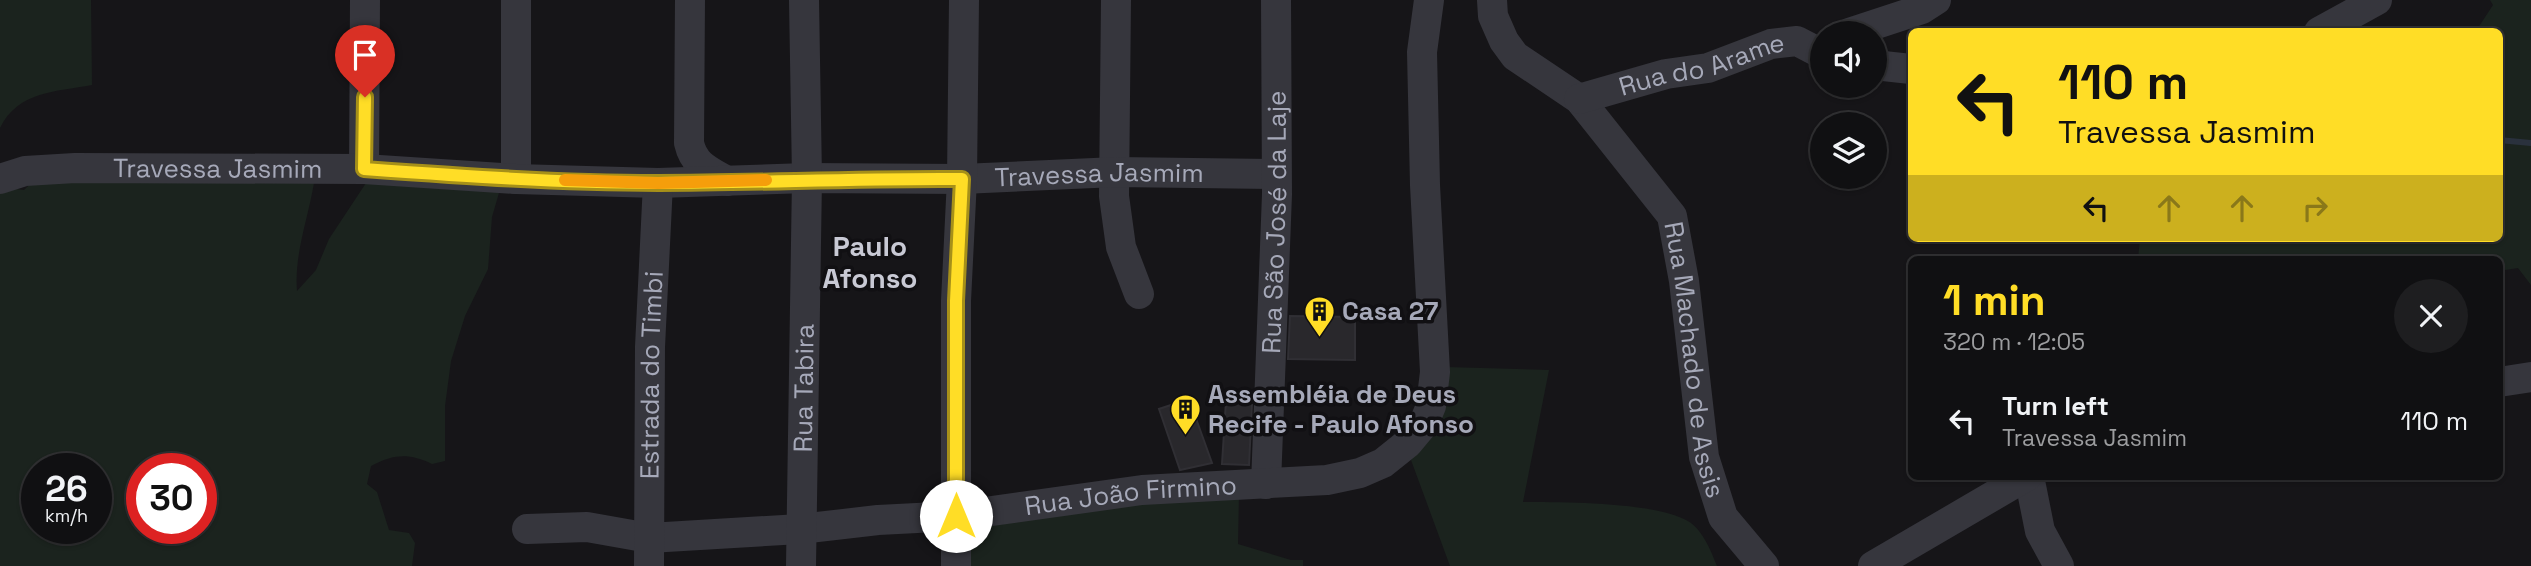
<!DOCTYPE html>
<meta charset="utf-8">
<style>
body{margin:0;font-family:"Space Grotesk",sans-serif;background:#1e1e20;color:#f1f3f6;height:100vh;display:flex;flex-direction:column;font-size:26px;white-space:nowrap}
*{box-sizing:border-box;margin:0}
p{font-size:23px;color:#9c9d9f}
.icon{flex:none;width:38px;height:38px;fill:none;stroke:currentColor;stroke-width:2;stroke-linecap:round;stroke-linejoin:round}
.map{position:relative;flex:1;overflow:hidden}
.side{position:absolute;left:1908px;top:256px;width:595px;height:224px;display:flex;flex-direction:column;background:#101012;border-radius:10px;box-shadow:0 2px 5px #0004,0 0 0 2px #303032}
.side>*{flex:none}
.top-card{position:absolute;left:1908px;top:28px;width:595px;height:214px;border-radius:10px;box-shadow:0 2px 5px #0004,0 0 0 2px #303032;background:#ffdd26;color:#111;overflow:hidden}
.tools{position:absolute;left:1810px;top:21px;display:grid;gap:14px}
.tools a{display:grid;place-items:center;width:77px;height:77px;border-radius:50%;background:#101012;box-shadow:0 2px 5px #0004,0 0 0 2px #303032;font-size:35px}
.speed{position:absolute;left:21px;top:453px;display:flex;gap:14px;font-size:35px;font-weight:700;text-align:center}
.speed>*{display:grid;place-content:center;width:91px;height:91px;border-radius:50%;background:#101012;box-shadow:0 2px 5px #0004,0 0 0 2px #303032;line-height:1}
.speed small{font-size:18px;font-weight:400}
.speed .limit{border:10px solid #d22;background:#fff;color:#111}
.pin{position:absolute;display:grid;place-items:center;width:60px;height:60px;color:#fff;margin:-72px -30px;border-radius:50% 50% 50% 0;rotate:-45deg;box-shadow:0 0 7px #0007}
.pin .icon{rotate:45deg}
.me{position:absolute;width:77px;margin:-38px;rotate:0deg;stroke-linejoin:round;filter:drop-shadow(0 0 5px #0008)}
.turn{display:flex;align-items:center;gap:24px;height:147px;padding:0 35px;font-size:32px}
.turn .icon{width:91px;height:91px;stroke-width:2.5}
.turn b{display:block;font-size:49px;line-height:60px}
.lanes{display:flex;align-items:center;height:66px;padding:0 35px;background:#0003;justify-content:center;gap:35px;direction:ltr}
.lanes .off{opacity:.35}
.round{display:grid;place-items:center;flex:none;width:74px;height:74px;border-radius:37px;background:#1e1e20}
.summary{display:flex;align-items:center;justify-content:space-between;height:119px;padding:0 35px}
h1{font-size:42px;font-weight:800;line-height:52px;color:#ffdd26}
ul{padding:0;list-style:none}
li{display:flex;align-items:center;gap:21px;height:91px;padding:0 35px}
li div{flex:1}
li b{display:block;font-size:26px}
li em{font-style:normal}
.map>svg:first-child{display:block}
</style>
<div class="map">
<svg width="2531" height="566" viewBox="0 0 2531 566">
<rect width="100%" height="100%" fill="#161518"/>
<!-- green -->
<g fill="#1b231e" fill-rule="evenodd">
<path d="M 0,0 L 91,0 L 92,85 C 55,92 18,91 0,128 Z"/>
<path d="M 2490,0 L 2531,0 L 2531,285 L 2518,268 L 2499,271 L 2499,259 L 2138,259 L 2140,238 L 2499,238 L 2499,32 L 2476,31 L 2493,5 Z"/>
<path d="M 33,181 L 314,183 C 308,219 294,255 297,291 L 316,270 L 329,239 L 366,183 L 501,186 L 492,217 L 488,269 L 465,316 L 451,361 L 445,406 L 445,461 L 432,464 C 409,453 394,454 371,466 L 367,484 L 377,492 L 389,530 L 409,533 L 415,543 L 412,566 L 0,566 L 0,187 L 24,190 ZM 37,469 L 96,469 L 96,528 L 37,528 ZM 142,469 L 201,469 L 201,528 L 142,528 Z"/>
<path d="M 1446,367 L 1549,370 L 1523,502 C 1563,502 1648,502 1684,519 C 1702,527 1710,549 1717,566 L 1450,566 L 1411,460 L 1435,426 Z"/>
<path d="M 1239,494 L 1238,544 L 1291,560 L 1303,560 L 1303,566 L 969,566 L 968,522 Z"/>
</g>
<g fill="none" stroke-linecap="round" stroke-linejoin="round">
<!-- stream -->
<g stroke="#2a313d" stroke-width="6">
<path d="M 2499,140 L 2531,143"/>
<path d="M 2227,241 L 2233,238"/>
</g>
</g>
<!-- building -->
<g fill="#29282c" stroke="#302f34" stroke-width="2">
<path d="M 1290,316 L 1355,317 L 1355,360 L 1288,359 Z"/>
<path d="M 1189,399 L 1212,463 L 1180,470 L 1159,409 Z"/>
<path d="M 1226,401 L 1252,403 L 1249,465 L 1222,464 Z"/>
</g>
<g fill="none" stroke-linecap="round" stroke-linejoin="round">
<!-- minor -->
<g stroke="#36363d" stroke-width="30">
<path d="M 516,0 L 516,179"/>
<path d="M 690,0 L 689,143 C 694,165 708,170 727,181"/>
<path d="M 1116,0 L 1114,196 L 1121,247 L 1139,294"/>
<path id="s1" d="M 1492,0 L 1493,16 L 1504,41 L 1515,56 L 1579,99 L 1672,216 L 1684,281 L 1704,457 L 1723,517 L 1764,566"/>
<path d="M 2319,32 L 2377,0"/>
<path d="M 1849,33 L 1922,9 L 1936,0"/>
<path d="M 1874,65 L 1911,69"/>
<path id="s2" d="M 1579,99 L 1666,74 L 1708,68 L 1771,44 L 1797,41 L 1822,54"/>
<path d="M 364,169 L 365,0"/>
<path id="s3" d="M 0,179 L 25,171 L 75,168 L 364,169 L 516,179 L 658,183 L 807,178 L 962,179 L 1116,172 L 1275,174"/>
<path d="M 2499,382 L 2531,377"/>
<path d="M 2029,476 L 2040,531 L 2059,566"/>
<path id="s4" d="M 1266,484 L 1277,194 L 1276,0"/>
<path id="s5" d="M 527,529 L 587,527 L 649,538 L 800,529 L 878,520 L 956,516 L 1142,490 L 1327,480 L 1360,473 L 1383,463 L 1408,443 L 1423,425 L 1431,406 L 1435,372 L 1425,185 L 1422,52 L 1429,0"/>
<path id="s6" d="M 649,566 L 650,347 L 658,183"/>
<path id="s7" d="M 801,566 L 807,178 L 804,0"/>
<path d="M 956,566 L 956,301 L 962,179 L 964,0"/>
<path d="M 1873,566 L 2027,476"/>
</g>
</g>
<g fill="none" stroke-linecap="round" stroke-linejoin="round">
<defs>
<path id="route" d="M 365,97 L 364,169 C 462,176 560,183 658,183 C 759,183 860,178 962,179 L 956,301 L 956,516"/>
</defs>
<!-- route casing -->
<use href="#route" stroke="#a69019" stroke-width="18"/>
<!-- route -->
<use href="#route" stroke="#ffdd26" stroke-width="12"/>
<!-- slow -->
<path stroke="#f59e0b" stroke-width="12" d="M 565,180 L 658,183 L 766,180"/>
</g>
<!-- icons -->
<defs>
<symbol id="building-pin" viewBox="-11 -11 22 30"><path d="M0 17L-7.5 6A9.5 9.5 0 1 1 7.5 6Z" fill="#ffdd26" stroke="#111013"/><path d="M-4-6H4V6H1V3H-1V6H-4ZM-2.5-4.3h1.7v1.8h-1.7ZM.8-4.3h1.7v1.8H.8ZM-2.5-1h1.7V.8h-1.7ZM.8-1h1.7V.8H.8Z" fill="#111"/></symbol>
</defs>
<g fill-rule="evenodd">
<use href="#building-pin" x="1302" y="294" width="35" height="47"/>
<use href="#building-pin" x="1168" y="392" width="35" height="47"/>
</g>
<g text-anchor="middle" stroke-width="7" stroke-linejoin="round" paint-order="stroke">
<!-- street labels -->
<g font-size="26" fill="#a6a9b9" stroke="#111013">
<text dy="9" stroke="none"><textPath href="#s2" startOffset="128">Rua do Arame</textPath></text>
<text dy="9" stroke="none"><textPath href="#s3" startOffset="219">Travessa Jasmim</textPath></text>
<text dy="9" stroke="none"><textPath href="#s3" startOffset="1101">Travessa Jasmim</textPath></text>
<text dy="9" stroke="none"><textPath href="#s4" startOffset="262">Rua São José da Laje</textPath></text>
<text dy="9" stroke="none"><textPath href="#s1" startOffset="434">Rua Machado de Assis</textPath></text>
<text dy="9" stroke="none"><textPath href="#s6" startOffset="191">Estrada do Timbi</textPath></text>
<text dy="9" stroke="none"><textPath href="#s7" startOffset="178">Rua Tabira</textPath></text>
<text dy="9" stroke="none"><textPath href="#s5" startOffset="607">Rua João Firmino</textPath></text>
</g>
<!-- poi labels -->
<g font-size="26" font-weight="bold" fill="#a6a9b9" stroke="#111013" text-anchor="start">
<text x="1342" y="320">Casa 27</text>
<text x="1208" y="403">Assembléia de Deus<tspan x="1208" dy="30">Recife - Paulo Afonso</tspan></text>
</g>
<!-- neighbourhood labels -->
<g font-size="28" font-weight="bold" fill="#c8c9d4" stroke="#111013">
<text x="870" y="256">Paulo<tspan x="870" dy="32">Afonso</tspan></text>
</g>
</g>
</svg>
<div class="tools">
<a><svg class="icon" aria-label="sound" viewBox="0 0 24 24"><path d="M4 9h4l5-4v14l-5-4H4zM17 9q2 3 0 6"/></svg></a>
<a><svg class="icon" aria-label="layers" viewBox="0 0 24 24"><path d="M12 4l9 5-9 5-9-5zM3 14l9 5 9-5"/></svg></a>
</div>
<div class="speed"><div>26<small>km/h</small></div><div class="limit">30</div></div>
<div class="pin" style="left:365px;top:97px;background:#d93025"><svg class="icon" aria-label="arrive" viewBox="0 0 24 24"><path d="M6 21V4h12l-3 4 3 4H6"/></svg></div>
<svg class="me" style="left:956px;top:516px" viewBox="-20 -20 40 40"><circle r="19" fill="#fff"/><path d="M0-13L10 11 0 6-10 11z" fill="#ffdd26"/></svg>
<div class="top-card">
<div class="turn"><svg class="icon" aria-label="left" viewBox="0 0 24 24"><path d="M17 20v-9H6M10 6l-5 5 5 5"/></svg><div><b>110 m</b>Travessa Jasmim</div></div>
<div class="lanes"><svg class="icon" aria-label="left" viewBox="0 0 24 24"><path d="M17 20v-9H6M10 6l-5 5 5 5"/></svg><svg class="icon off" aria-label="ahead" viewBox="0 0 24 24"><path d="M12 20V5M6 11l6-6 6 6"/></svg><svg class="icon off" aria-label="ahead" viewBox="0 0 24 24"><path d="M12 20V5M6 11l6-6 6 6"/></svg><svg class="icon off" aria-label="right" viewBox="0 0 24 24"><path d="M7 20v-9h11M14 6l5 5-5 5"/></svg></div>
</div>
<section class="side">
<div class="summary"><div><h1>1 min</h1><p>320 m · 12:05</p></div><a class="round"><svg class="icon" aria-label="close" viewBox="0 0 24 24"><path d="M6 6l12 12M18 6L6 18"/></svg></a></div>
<ul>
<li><svg class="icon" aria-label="left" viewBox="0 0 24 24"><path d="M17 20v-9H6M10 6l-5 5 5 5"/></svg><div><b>Turn left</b><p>Travessa Jasmim</p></div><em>110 m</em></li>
</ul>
</section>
</div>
